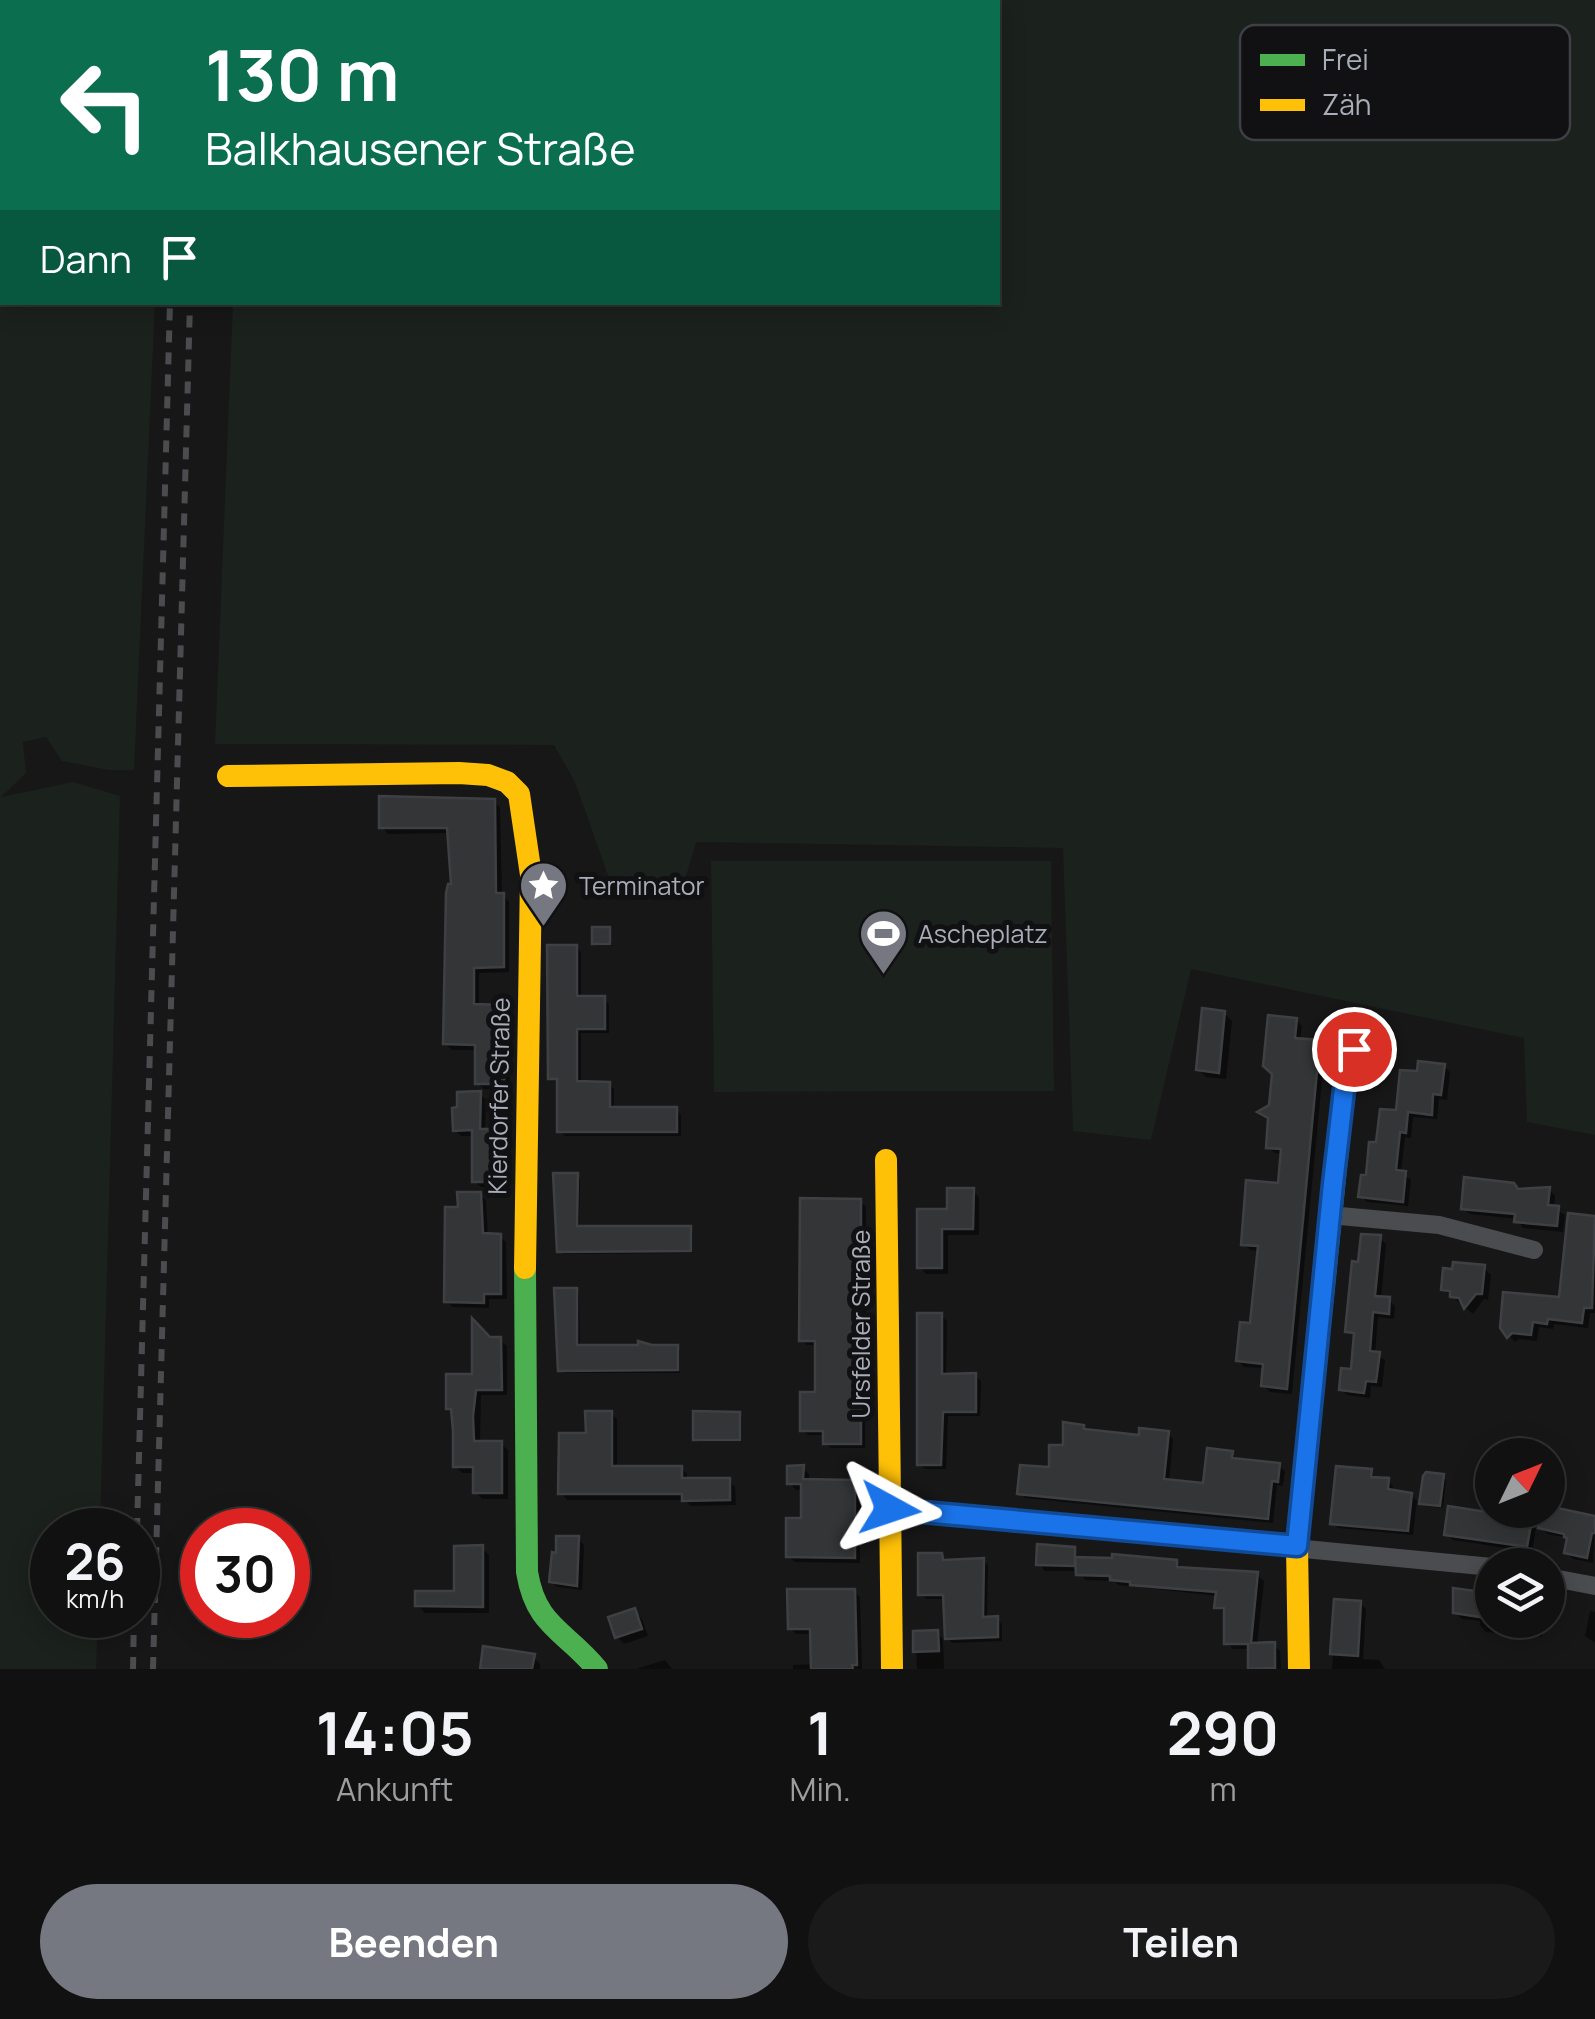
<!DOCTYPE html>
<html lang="de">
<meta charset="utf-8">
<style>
body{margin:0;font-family:Manrope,sans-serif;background:#1a1a1a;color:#f1f3f6;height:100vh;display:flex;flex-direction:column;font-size:38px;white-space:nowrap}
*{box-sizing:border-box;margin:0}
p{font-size:32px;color:#9c9d9f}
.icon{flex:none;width:55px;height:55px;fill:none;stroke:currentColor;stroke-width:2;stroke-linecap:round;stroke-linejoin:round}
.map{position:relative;height:1669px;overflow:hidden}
.side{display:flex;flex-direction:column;background:#111;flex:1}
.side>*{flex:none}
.top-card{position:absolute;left:0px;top:0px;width:1000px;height:305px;box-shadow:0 5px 25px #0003,0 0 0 2px #303131;background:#0b6e4f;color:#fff;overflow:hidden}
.needle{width:65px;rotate:47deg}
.controls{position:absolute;left:1475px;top:1438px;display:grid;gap:20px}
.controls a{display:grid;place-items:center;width:90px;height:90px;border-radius:50%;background:#111;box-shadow:0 5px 25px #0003,0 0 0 2px #303131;font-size:50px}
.speed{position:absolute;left:30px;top:1508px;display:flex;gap:20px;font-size:50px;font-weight:700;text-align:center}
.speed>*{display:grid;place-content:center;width:130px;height:130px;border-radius:50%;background:#111;box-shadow:0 5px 25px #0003,0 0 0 2px #303131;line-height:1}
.speed small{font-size:25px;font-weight:400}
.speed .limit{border:15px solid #d22;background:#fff;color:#111}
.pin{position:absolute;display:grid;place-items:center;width:85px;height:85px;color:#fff;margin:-42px;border:5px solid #fff;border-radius:50%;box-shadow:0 2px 10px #0007}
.me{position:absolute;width:110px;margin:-55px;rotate:95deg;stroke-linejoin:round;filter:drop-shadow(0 0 8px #0008)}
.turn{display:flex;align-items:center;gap:35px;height:210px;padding:0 40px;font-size:45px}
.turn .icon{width:130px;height:130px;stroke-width:2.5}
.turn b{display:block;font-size:70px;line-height:85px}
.then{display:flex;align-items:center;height:95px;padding:0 40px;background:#0003;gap:20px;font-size:38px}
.eta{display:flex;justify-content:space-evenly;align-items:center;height:170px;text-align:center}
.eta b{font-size:60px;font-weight:700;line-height:70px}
.cta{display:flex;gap:20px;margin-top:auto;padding:20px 40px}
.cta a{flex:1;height:115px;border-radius:60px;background:#757880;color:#fff;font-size:40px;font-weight:700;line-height:115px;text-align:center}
.cta a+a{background:#1a1a1a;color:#f1f3f6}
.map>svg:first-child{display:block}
</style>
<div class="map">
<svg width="1595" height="1669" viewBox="0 0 1595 1669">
<rect width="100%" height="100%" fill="#171717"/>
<!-- green -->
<g fill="#1b211c">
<path d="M 246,0 L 1595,0 L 1595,1135 L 1527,1122 L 1524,1038 L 1191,969 L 1151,1140 L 1073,1131 L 1063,848 L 696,842 L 680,897 L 611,884 L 575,782 L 554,745 L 215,744 L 233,303 L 998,302 L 998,2 L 245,2 Z"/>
<path d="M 2,75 L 2,302 L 155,303 L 134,770 L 109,770 L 62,761 L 46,737 L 23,742 L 26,773 L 1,797 L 73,782 L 120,796 L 100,1530 L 52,1530 L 52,1615 L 98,1615 L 96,1669 L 0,1669 L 0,77 Z"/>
<path d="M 711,861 L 1051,861 L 1054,1091 L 714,1092 Z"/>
</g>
<!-- shadow -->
<g fill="#0007">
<path d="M 494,801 L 500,808 L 502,894 L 509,902 L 509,972 L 479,973 L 479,1007 L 503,1007 L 509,1013 L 509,1032 L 497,1032 L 498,1065 L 504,1065 L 510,1072 L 509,1090 L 484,1089 L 477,1083 L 478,1050 L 452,1050 L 446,1044 L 454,887 L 449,833 L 388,834 L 382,827 Z"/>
<path d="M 609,930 L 612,946 L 597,946 L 594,943 Z"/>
<path d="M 576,947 L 581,952 L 581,998 L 604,999 L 609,1004 L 609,1033 L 581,1033 L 581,1084 L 609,1084 L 614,1089 L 614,1110 L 676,1109 L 681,1115 L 681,1136 L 565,1136 L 560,1131 L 560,1083 L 550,1078 Z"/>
<path d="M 1224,1013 L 1232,1021 L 1226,1079 L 1206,1077 L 1198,1069 Z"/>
<path d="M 1296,1020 L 1302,1026 L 1300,1041 L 1319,1042 L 1325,1049 L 1292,1394 L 1270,1392 L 1264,1386 L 1265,1368 L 1244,1367 L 1238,1360 L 1252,1326 L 1260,1251 L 1250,1250 L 1244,1244 L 1280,1186 L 1283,1154 L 1275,1153 L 1268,1147 L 1270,1120 L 1261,1113 L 1272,1107 Z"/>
<path d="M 1444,1066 L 1450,1072 L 1447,1100 L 1439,1099 L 1437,1119 L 1413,1117 L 1411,1138 L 1405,1137 L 1401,1173 L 1411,1180 L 1408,1206 L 1367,1202 L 1361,1196 L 1379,1145 L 1420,1074 Z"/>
<path d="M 480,1094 L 486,1100 L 485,1132 L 500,1132 L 506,1138 L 506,1187 L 481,1187 L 474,1181 L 474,1136 L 461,1136 L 455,1130 Z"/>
<path d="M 577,1176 L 580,1179 L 579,1229 L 690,1228 L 693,1232 L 693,1253 L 563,1254 L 560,1250 Z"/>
<path d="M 1549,1189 L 1555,1196 L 1554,1208 L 1565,1215 L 1563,1232 L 1523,1228 L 1517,1219 L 1470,1214 L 1463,1208 L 1519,1191 Z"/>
<path d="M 972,1190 L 979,1197 L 979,1235 L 948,1235 L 948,1274 L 926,1274 L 920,1267 L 950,1211 Z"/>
<path d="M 480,1194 L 486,1200 L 488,1236 L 500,1236 L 506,1242 L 507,1299 L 489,1299 L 489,1308 L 453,1307 L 446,1301 L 460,1209 Z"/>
<path d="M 860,1202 L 866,1207 L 865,1448 L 831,1448 L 825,1443 L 825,1435 L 808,1435 L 802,1430 L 818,1395 L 818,1345 L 807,1345 L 802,1340 Z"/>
<path d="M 1570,1216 L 1595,1218 L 1595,1313 L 1590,1313 L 1588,1328 L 1554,1324 L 1553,1329 L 1539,1327 L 1537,1341 L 1519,1339 L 1515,1342 L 1502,1328 L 1561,1300 Z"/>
<path d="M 1380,1238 L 1386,1244 L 1381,1299 L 1389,1300 L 1395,1306 L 1394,1319 L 1378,1317 L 1375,1354 L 1385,1360 L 1382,1387 L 1371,1386 L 1370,1398 L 1347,1395 L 1341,1389 L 1353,1372 L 1356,1337 L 1348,1331 L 1360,1265 Z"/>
<path d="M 1484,1268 L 1491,1275 L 1488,1300 L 1484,1299 L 1473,1314 L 1443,1289 L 1455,1271 Z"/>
<path d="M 576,1291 L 579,1294 L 580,1348 L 677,1348 L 680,1351 L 680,1373 L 564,1373 L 560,1370 Z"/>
<path d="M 941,1315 L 947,1321 L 946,1376 L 975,1376 L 981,1381 L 980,1416 L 948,1416 L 946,1469 L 925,1469 L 919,1464 Z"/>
<path d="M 489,1340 L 500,1340 L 507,1346 L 507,1395 L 481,1395 L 480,1443 L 501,1444 L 508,1450 L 508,1499 L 482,1499 L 476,1492 L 476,1473 L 462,1473 L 455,1466 L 454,1413 L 449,1408 L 475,1377 Z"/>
<path d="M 611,1413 L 617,1419 L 617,1468 L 681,1468 L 687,1474 L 687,1481 L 729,1481 L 735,1487 L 736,1505 L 691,1506 L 684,1500 L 567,1500 L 561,1493 L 588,1435 Z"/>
<path d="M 739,1414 L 742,1417 L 742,1442 L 698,1442 L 695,1439 Z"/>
<path d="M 1083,1427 L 1088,1432 L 1141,1437 L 1167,1433 L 1173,1439 L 1169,1482 L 1206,1486 L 1232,1453 L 1237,1459 L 1279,1466 L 1285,1471 L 1283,1486 L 1277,1485 L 1273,1523 L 1025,1498 L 1020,1493 L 1051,1470 L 1065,1447 Z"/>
<path d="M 802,1468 L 809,1474 L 809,1482 L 853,1482 L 860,1489 L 860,1563 L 795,1562 L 788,1556 L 803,1521 L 803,1490 L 796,1490 L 790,1483 Z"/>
<path d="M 1371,1471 L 1376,1480 L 1388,1481 L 1393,1486 L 1392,1493 L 1411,1495 L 1417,1501 L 1413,1535 L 1338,1528 L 1333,1523 Z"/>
<path d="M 1443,1477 L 1446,1480 L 1443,1508 L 1425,1506 L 1422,1503 Z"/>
<path d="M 1548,1509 L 1595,1518 L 1593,1563 L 1573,1559 L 1567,1553 L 1570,1538 L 1547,1534 L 1541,1528 Z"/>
<path d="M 1530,1521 L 1536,1527 L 1532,1552 L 1453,1540 L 1447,1534 Z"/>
<path d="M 578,1539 L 584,1545 L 582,1590 L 557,1587 L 551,1581 L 559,1556 Z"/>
<path d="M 482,1548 L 489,1555 L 489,1613 L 425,1613 L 418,1605 L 457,1593 Z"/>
<path d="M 1074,1550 L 1081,1560 L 1176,1562 L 1184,1570 L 1257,1575 L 1264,1581 L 1257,1645 L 1274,1645 L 1280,1651 L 1281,1669 L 1251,1669 L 1250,1649 L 1233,1649 L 1227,1643 L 1226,1613 L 1217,1607 L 1218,1596 L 1119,1585 L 1114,1581 L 1085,1580 L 1079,1571 L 1045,1571 L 1039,1564 Z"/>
<path d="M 941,1555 L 948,1562 L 983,1560 L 988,1565 L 987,1619 L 997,1619 L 1002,1624 L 1002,1641 L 952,1643 L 948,1638 L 946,1599 L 926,1599 L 921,1594 Z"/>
<path d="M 1455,1590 L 1492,1596 L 1492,1620 L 1545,1620 L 1542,1637 L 1486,1632 L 1480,1625 L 1480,1621 L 1462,1619 L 1455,1612 Z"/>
<path d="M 854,1592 L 860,1597 L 862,1669 L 793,1669 L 793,1665 L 814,1664 L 812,1634 L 796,1634 L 790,1628 Z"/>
<path d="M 1336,1602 L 1360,1603 L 1366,1609 L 1363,1659 L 1379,1660 L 1385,1669 L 1332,1669 Z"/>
<path d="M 634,1611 L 642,1619 L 648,1636 L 624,1644 L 617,1636 Z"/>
<path d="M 1590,1611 L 1595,1612 L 1595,1643 L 1585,1636 Z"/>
<path d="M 915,1633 L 937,1633 L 943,1639 L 944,1669 L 917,1669 Z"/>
<path d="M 533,1657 L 540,1664 L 540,1669 L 482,1669 Z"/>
<path d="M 665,1660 L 672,1669 L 636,1669 Z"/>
</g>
<!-- building -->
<g fill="#343537" stroke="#3f4043" stroke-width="2.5">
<path d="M 379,796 L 495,799 L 496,893 L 504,893 L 504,967 L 474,968 L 474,1004 L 504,1005 L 504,1026 L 492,1026 L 493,1063 L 505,1063 L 504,1084 L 475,1084 L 475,1045 L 443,1044 L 446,893 L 448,884 L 451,884 L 447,828 L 379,828 Z"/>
<rect x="592" y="927" width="18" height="17"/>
<path d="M 547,945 L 577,945 L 577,996 L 605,996 L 605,1029 L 577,1029 L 577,1081 L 610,1082 L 610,1107 L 677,1107 L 677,1132 L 557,1132 L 557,1079 L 548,1079 Z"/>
<path d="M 1202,1008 L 1225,1011 L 1219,1073 L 1196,1070 Z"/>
<path d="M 1268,1015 L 1297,1018 L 1295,1038 L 1320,1040 L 1287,1389 L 1261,1386 L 1263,1364 L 1236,1361 L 1240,1322 L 1250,1323 L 1258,1246 L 1241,1245 L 1246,1180 L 1278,1183 L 1281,1149 L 1266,1148 L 1268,1118 L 1257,1112 L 1269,1105 L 1272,1074 L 1263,1066 Z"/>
<path d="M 1418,1061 L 1445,1064 L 1441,1095 L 1433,1094 L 1432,1115 L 1408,1112 L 1406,1133 L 1400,1132 L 1396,1170 L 1406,1171 L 1403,1202 L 1358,1197 L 1361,1175 L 1366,1175 L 1369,1142 L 1376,1142 L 1380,1109 L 1396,1110 L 1400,1070 L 1417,1071 Z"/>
<path d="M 481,1091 L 480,1129 L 501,1129 L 501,1182 L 472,1182 L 472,1130 L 453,1131 L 452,1108 L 457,1107 L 457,1092 Z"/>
<path d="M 553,1173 L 578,1173 L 577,1226 L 691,1226 L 691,1251 L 557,1252 Z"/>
<path d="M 1464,1177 L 1514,1183 L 1518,1189 L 1550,1187 L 1548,1205 L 1559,1206 L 1557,1226 L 1514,1222 L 1515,1214 L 1461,1209 Z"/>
<path d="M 947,1188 L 974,1188 L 973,1229 L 942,1229 L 942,1268 L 917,1268 L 917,1209 L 947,1209 Z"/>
<path d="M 457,1192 L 481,1192 L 483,1233 L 501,1234 L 501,1294 L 484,1294 L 484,1303 L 444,1302 L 445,1207 L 458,1207 Z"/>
<path d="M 800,1198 L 861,1199 L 861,1444 L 823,1444 L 823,1431 L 800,1431 L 800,1392 L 815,1392 L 815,1341 L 799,1341 Z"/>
<path d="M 1568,1213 L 1595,1216 L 1592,1308 L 1584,1308 L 1582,1323 L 1548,1319 L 1547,1324 L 1533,1322 L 1531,1335 L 1512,1333 L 1507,1338 L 1500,1328 L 1503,1292 L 1559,1297 Z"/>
<path d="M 1361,1234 L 1381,1235 L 1375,1296 L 1390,1297 L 1389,1314 L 1373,1312 L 1370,1351 L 1380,1352 L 1376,1382 L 1366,1381 L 1364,1393 L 1339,1390 L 1341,1368 L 1351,1369 L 1354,1333 L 1345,1332 L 1352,1261 L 1358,1262 Z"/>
<path d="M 1453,1262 L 1485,1265 L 1482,1294 L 1476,1294 L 1464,1309 L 1459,1298 L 1450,1297 L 1450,1291 L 1441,1290 L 1443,1268 L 1452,1269 Z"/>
<path d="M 554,1288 L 577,1288 L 577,1345 L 638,1345 L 638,1341 L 652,1345 L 678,1345 L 678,1370 L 558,1371 Z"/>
<path d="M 917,1313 L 942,1313 L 942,1374 L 976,1373 L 976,1412 L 943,1412 L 941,1465 L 917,1465 Z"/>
<path d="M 472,1318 L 490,1337 L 501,1337 L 502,1390 L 476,1390 L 473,1416 L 474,1441 L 502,1441 L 502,1493 L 473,1493 L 473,1467 L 453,1467 L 453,1431 L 451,1409 L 446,1409 L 446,1374 L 472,1374 Z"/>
<path d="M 585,1411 L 612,1411 L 612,1466 L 682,1466 L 682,1478 L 730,1478 L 730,1500 L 682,1501 L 682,1494 L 558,1494 L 559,1433 L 586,1433 Z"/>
<path d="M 693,1411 L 740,1412 L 740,1440 L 693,1440 Z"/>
<path d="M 1063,1422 L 1084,1425 L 1084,1429 L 1139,1435 L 1139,1428 L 1169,1431 L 1164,1479 L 1203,1483 L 1207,1448 L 1233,1451 L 1232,1458 L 1280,1463 L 1278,1482 L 1272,1481 L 1268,1519 L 1017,1494 L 1020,1465 L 1049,1467 L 1049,1445 L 1063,1445 Z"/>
<path d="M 804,1465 L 803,1479 L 855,1480 L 855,1558 L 786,1557 L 786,1518 L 801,1518 L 801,1484 L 787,1484 L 787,1466 Z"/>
<path d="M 1336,1466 L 1372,1469 L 1371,1477 L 1389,1478 L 1388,1489 L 1412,1493 L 1408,1531 L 1330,1524 Z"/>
<path d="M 1426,1472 L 1444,1474 L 1440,1506 L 1419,1504 L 1423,1476 Z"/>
<path d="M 1448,1506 L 1532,1519 L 1527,1547 L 1444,1535 Z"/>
<path d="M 1548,1506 L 1595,1516 L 1595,1533 L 1592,1533 L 1587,1558 L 1564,1553 L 1567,1538 L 1564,1537 L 1564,1534 L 1538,1528 L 1542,1510 L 1548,1510 Z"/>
<path d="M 556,1536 L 579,1536 L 577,1586 L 549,1582 L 552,1552 L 556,1553 Z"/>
<path d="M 1037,1544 L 1075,1547 L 1075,1566 L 1036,1565 Z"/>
<path d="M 483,1545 L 483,1607 L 415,1606 L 415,1591 L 454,1591 L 454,1546 Z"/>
<path d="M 918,1553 L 942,1553 L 943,1560 L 984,1558 L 983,1617 L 998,1616 L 998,1637 L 945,1639 L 943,1595 L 918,1595 Z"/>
<path d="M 1112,1554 L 1177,1560 L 1177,1567 L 1258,1572 L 1251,1643 L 1275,1642 L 1275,1668 L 1248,1669 L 1248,1644 L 1224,1644 L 1224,1608 L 1214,1608 L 1216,1592 L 1130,1585 L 1130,1582 L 1110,1580 L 1110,1576 L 1076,1575 L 1075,1557 L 1112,1558 Z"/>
<path d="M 1453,1588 L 1483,1592 L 1480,1617 L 1453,1613 Z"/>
<path d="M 787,1589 L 855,1589 L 857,1665 L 852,1665 L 853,1669 L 811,1669 L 810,1629 L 788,1629 Z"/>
<path d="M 1334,1599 L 1361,1601 L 1358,1656 L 1330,1654 Z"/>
<path d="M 635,1608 L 642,1629 L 615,1638 L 608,1617 Z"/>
<path d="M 938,1630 L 939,1651 L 913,1652 L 913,1631 Z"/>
<path d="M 483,1646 L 535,1654 L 532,1669 L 480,1669 Z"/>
</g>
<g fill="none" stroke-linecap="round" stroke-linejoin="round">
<!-- street -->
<g stroke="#4b4c50" stroke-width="18">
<path d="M 1329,1215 L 1439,1225 L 1534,1250"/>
<path d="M 889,1509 L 1492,1567"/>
<path d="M 1548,1577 L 1595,1586"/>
</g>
<!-- fast -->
<g stroke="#4caf50" stroke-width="22">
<path d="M 0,3 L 4,0"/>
<path d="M 1327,1255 L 1344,1089 L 1354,1049"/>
<path d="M 525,1268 L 527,1572 C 536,1627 565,1630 597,1669"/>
</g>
<!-- slow -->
<g stroke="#ffc107" stroke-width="22">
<path d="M 228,776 L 459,773 L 488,775 L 507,782 L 519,794 L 531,875 L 525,1268"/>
<path d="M 886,1160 L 892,1669"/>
<path d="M 1299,1669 L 1297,1546 L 1327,1255"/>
</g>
<!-- rail -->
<g stroke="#4b4c4f" stroke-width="6" stroke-dasharray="12 10" stroke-linecap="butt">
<path d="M 178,2 L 179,0"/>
<path d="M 198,2 L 198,0"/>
<path d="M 137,1530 L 170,302"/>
<path d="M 133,1669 L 134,1615"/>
<path d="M 153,1669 L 190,302"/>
</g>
</g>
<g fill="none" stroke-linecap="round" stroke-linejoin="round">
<defs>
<path id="route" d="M 890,1509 L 1297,1546 L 1333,1184 L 1344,1090 L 1354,1049"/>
</defs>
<!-- route casing -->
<use href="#route" stroke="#114b97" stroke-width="25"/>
<!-- route -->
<use href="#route" stroke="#1a73e8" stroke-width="18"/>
</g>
<!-- icons -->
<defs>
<symbol id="sight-pin" viewBox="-11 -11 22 30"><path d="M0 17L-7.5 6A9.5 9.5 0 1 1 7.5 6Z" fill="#757880" stroke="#111113"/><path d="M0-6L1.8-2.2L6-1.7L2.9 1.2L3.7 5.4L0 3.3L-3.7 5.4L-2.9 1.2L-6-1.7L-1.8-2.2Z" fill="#fff"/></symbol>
<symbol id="stadium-pin" viewBox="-11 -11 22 30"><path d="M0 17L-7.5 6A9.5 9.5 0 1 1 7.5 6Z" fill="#757880" stroke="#111113"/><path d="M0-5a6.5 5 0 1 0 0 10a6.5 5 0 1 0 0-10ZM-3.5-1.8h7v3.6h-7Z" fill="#fff"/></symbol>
</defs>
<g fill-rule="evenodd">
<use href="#sight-pin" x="516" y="858" width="55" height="75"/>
<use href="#stadium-pin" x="856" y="906" width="55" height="75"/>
</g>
<g text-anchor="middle" stroke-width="10" stroke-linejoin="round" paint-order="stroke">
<!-- poi labels -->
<g font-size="25" fill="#a8adb8" stroke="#111113" text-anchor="start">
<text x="579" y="895">Terminator</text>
<text x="918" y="943">Ascheplatz</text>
</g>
<!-- street labels -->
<g font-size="25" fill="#a8adb8" stroke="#111113">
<text transform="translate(499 1096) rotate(-89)" y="9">Kierdorfer Straße</text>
<text transform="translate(861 1324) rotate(-90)" y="9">Ursfelder Straße</text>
</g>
</g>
<!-- legend -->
<rect x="1240" y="25" width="330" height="115" rx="15" fill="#111113" stroke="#3e4045" stroke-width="2.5"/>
<rect x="1260" y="54" width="45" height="12" fill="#4caf50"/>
<rect x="1260" y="99" width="45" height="12" fill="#ffc107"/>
<g font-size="28" fill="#a8adb8">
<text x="1322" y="70">Frei</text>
<text x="1322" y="115">Zäh</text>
</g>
</svg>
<div class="controls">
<a><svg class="needle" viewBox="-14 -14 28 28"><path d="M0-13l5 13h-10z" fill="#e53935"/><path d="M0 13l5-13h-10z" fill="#9c9d9f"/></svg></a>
<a><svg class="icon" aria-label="layers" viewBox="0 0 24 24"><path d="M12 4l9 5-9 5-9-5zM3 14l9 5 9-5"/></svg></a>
</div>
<div class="speed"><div>26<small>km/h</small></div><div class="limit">30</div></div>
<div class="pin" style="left:1354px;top:1049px;background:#d93025"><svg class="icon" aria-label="arrive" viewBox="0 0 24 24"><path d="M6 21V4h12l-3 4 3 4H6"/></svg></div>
<svg class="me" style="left:890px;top:1509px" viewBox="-20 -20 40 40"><path d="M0-17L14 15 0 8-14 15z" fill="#1a73e8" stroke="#fff" stroke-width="4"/></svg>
<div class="top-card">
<div class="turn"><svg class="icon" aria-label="left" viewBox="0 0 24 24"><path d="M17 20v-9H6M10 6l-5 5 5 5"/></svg><div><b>130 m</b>Balkhausener Straße</div></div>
<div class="then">Dann<svg class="icon" aria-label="arrive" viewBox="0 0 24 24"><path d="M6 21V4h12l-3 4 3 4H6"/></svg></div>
</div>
</div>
<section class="side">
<div class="eta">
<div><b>14:05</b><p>Ankunft</p></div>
<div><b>1</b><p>Min.</p></div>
<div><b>290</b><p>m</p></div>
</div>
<div class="cta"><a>Beenden</a><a>Teilen</a></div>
</section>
